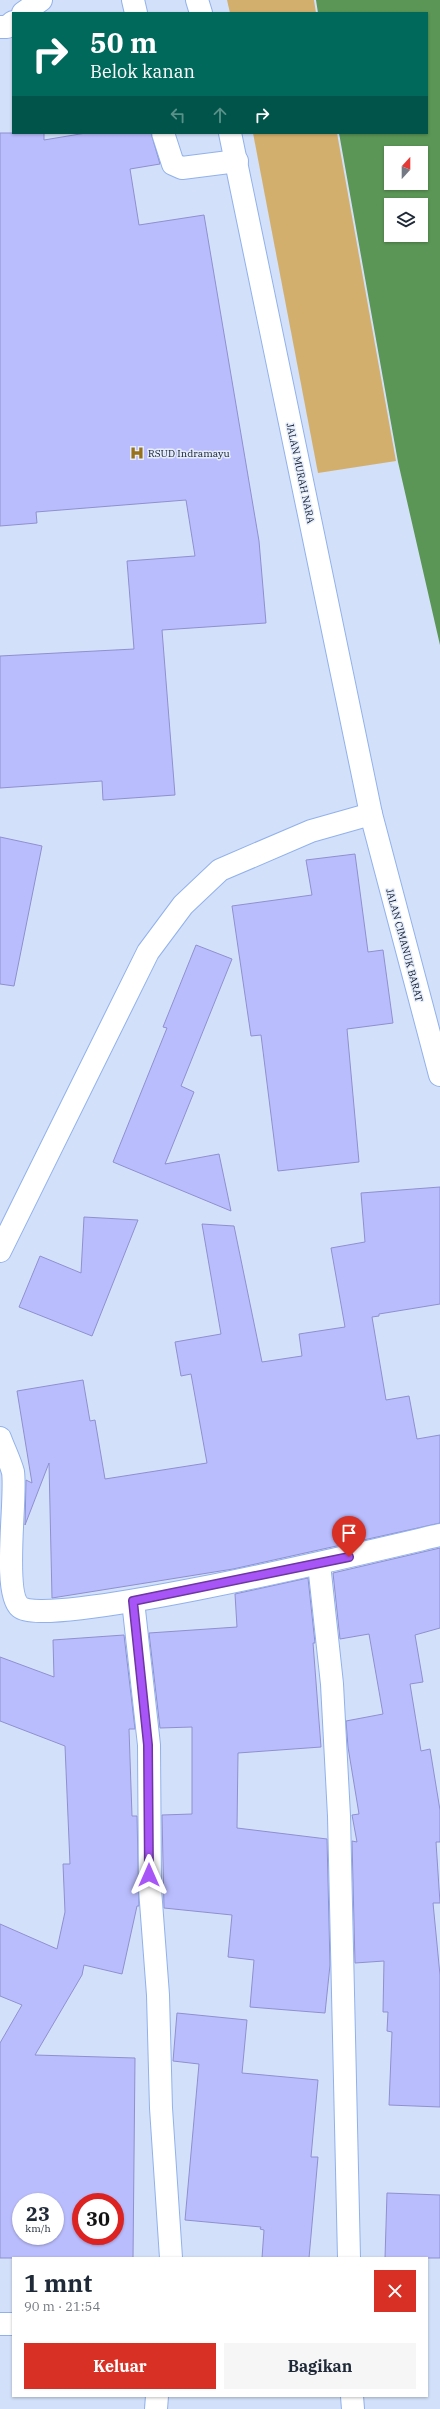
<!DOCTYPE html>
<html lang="id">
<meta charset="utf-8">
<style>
body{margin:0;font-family:"IBM Plex Serif",serif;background:#f6f6f7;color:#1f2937;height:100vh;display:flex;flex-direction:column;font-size:15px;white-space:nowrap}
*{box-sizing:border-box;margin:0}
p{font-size:13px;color:#747a83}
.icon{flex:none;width:22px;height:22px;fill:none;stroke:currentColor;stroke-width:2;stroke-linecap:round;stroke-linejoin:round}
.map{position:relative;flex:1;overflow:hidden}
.sheet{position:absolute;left:12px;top:2257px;width:416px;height:140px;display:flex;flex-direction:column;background:#fff;border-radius:0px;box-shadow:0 1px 3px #0004}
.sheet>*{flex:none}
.banner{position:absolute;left:12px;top:12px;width:416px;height:122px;border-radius:0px;box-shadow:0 1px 3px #0004;background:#00695c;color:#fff;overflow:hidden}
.needle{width:26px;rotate:21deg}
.fabs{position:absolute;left:384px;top:146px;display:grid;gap:8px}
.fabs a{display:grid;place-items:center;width:44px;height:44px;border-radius:0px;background:#fff;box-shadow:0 1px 3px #0004;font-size:20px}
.speed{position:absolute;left:12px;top:2193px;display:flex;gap:8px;font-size:20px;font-weight:700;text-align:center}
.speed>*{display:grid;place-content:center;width:52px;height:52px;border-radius:50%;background:#fff;box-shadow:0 1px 3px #0004;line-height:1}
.speed small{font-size:10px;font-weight:400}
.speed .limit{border:6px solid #d22;background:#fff;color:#111}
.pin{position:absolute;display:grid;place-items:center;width:34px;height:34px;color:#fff;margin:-41px -17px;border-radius:50% 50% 50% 0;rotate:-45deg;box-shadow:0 0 4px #0007}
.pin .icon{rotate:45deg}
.me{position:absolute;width:44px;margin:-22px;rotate:0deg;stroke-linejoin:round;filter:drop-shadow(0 0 3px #0008)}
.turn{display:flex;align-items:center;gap:14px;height:84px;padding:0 12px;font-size:18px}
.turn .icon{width:52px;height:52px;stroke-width:2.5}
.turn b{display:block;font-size:28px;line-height:34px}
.lanes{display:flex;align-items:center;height:38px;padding:0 12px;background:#0003;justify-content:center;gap:20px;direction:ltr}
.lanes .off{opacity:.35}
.round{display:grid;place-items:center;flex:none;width:42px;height:42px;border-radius:0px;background:#f6f6f7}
.head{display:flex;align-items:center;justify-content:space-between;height:68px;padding:0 12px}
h1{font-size:24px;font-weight:700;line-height:30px}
.cta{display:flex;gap:8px;margin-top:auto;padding:8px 12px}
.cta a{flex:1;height:46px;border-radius:0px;background:#d93025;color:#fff;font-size:16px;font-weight:700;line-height:46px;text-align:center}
.cta a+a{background:#f6f6f7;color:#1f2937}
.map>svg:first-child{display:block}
</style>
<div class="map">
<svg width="440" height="2409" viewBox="0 0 440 2409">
<rect width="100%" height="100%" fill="#d2e0f9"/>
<!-- green -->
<g fill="#d3af6d">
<path d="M 227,0 L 314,0 L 316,13 L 230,13 Z"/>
<path d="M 253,133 L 337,133 L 396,461 L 318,473 Z"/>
</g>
<!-- water -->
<path fill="#5b9656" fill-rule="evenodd" d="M 316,0 L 440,0 L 440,645 L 398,462 L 339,133 L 427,133 L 427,13 L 318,13 ZM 391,153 L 421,153 L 421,183 L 391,183 ZM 391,205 L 421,205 L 421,235 L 391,235 Z"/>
<!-- building -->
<g fill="#babdfd" stroke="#8f90d0" fill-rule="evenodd">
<path d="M 0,133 L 44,133 L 44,140 L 86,133 L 151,133 L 160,164 L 130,169 L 139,225 L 204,215 L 259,541 L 266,623 L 162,630 L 175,795 L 103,800 L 102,781 L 0,788 L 0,656 L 134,649 L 127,561 L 195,556 L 186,500 L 36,512 L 37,523 L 0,526 Z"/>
<path d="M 0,837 L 42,846 L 14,986 L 0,984 Z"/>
<path d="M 355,854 L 368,952 L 383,950 L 393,1023 L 347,1029 L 359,1162 L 278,1171 L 261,1035 L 251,1036 L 232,906 L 312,895 L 306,860 Z"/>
<path d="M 196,945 L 232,959 L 181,1086 L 194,1092 L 165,1164 L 219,1154 L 231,1211 L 113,1162 L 167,1028 L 163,1027 Z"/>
<path d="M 440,1187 L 440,1304 L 379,1314 L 379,1316 L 372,1317 L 386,1400 L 409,1396 L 417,1439 L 440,1435 L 440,1523 L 233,1569 L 52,1598 L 49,1463 L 25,1525 L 26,1480 L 32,1483 L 17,1391 L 83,1380 L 90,1421 L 95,1420 L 105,1479 L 207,1463 L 191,1374 L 181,1376 L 175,1342 L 221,1334 L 202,1224 L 234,1226 L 262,1362 L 302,1356 L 299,1334 L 345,1327 L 331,1248 L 365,1242 L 361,1193 Z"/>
<path d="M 84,1217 L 138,1220 L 92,1336 L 19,1307 L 40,1256 L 81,1273 Z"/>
<path d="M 440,1548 L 440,1628 L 415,1635 L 423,1682 L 410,1684 L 421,1751 L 430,1749 L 440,1810 L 440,1842 L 436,1842 L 440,1903 L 433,1903 L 440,1975 L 440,2107 L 389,2105 L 392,2032 L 387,2031 L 388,2012 L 383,2012 L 384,1961 L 355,1963 L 352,1841 L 357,1842 L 352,1815 L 359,1814 L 348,1747 L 346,1721 L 383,1714 L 369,1634 L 340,1639 L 333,1573 Z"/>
<path d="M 308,1578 L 315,1643 L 313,1643 L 321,1747 L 238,1753 L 237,1828 L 327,1839 L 330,1965 L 325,2013 L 250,2007 L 254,1960 L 228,1957 L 232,1915 L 164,1908 L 162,1815 L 192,1814 L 192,1727 L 160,1728 L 149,1633 L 237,1627 L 235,1594 Z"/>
<path d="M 124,1635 L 135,1729 L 129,1729 L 132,1816 L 137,1816 L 139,1906 L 137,1906 L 122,1974 L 84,1965 L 82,1975 L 35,2055 L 135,2058 L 133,2258 L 0,2258 L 0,2043 L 22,2005 L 0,1996 L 0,1924 L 57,1949 L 65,1912 L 63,1864 L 70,1864 L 65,1746 L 0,1721 L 0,1657 L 54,1677 L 53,1640 ZM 21,2202 L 55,2202 L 55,2236 L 21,2236 ZM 81,2202 L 115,2202 L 115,2236 L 81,2236 Z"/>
<path d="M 177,2013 L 247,2020 L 242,2073 L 318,2080 L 311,2157 L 318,2157 L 309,2258 L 262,2258 L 264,2230 L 260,2229 L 261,2227 L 185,2220 L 199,2064 L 173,2061 Z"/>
<path d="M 387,2193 L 440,2195 L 440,2258 L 385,2258 Z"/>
</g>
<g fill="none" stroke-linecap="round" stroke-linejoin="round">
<defs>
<g id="minor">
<path d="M 133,0 L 136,13"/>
<path d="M 197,0 L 201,13"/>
<path d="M 23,13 L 41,0"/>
<path d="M 0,27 L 7,27 L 13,22"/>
<path d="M 163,133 L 173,164 L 182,168 L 237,161"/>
<path d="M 230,133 L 371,814 L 440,1075"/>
<path d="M 0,1251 L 148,952 L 183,905 L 220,870 L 311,831 L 371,814"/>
<path d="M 0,1438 C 4,1449 10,1461 13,1472 C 17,1497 2,1592 20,1607 C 47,1630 388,1547 440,1535"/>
<path d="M 319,1564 L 332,1684 L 339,1816 L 349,2258"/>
<path d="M 133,1601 L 149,1745 L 150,1889 L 158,1995 L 161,2108 L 171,2258"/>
<path d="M 0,2324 L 13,2324"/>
<path d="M 352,2396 L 353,2409"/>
<path d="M 156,2409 L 157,2396"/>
</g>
</defs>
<!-- minor casing -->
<use href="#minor" stroke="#91b1ec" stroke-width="24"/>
<!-- minor -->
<use href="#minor" stroke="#fff" stroke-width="22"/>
</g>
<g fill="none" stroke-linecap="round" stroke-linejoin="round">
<defs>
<path id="route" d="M 149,1875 L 148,1745 L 133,1601 L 349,1557"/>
</defs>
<!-- route casing -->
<use href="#route" stroke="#6d37a1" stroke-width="10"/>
<!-- route -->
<use href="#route" stroke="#a855f7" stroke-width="7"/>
</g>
<!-- icons -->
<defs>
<symbol id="hospital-bare" viewBox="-9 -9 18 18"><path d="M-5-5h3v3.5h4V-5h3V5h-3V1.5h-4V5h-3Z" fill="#98711c" stroke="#e6edfa" stroke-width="2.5" paint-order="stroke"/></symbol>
</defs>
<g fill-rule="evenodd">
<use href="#hospital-bare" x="127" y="443" width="20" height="20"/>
</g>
<g text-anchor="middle" stroke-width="3" stroke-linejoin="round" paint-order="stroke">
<!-- poi labels -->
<g font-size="10" fill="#0d192f" stroke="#e6edfa" text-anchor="start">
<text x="148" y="457">RSUD Indramayu</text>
</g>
<!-- street labels -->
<g font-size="10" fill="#0d192f" stroke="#e6edfa">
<text transform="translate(301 473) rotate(78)" y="4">JALAN MURAH NARA</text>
<text transform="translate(405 945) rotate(75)" y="4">JALAN CIMANUK BARAT</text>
</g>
</g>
</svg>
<div class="fabs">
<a><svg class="needle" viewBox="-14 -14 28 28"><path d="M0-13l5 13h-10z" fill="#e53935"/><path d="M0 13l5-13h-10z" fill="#747a83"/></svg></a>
<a><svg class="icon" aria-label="layers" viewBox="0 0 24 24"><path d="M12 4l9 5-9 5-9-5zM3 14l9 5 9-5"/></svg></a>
</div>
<div class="speed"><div>23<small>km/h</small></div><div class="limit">30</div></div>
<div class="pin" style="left:349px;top:1557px;background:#d93025"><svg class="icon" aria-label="arrive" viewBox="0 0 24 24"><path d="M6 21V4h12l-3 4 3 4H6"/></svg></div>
<svg class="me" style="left:149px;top:1875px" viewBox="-20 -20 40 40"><path d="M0-17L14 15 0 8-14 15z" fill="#a855f7" stroke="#fff" stroke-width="4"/></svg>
<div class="banner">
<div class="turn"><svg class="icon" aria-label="right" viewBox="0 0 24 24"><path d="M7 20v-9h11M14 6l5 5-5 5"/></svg><div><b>50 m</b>Belok kanan</div></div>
<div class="lanes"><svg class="icon off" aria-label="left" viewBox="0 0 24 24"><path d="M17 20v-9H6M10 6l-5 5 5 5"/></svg><svg class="icon off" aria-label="ahead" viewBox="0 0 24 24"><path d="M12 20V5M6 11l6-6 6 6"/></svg><svg class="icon" aria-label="right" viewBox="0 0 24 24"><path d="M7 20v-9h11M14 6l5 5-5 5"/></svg></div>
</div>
<section class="sheet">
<div class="head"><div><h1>1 mnt</h1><p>90 m · 21:54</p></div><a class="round" style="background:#d93025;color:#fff"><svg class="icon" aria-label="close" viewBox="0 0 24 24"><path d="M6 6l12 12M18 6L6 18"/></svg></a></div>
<div class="cta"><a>Keluar</a><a>Bagikan</a></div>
</section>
</div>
